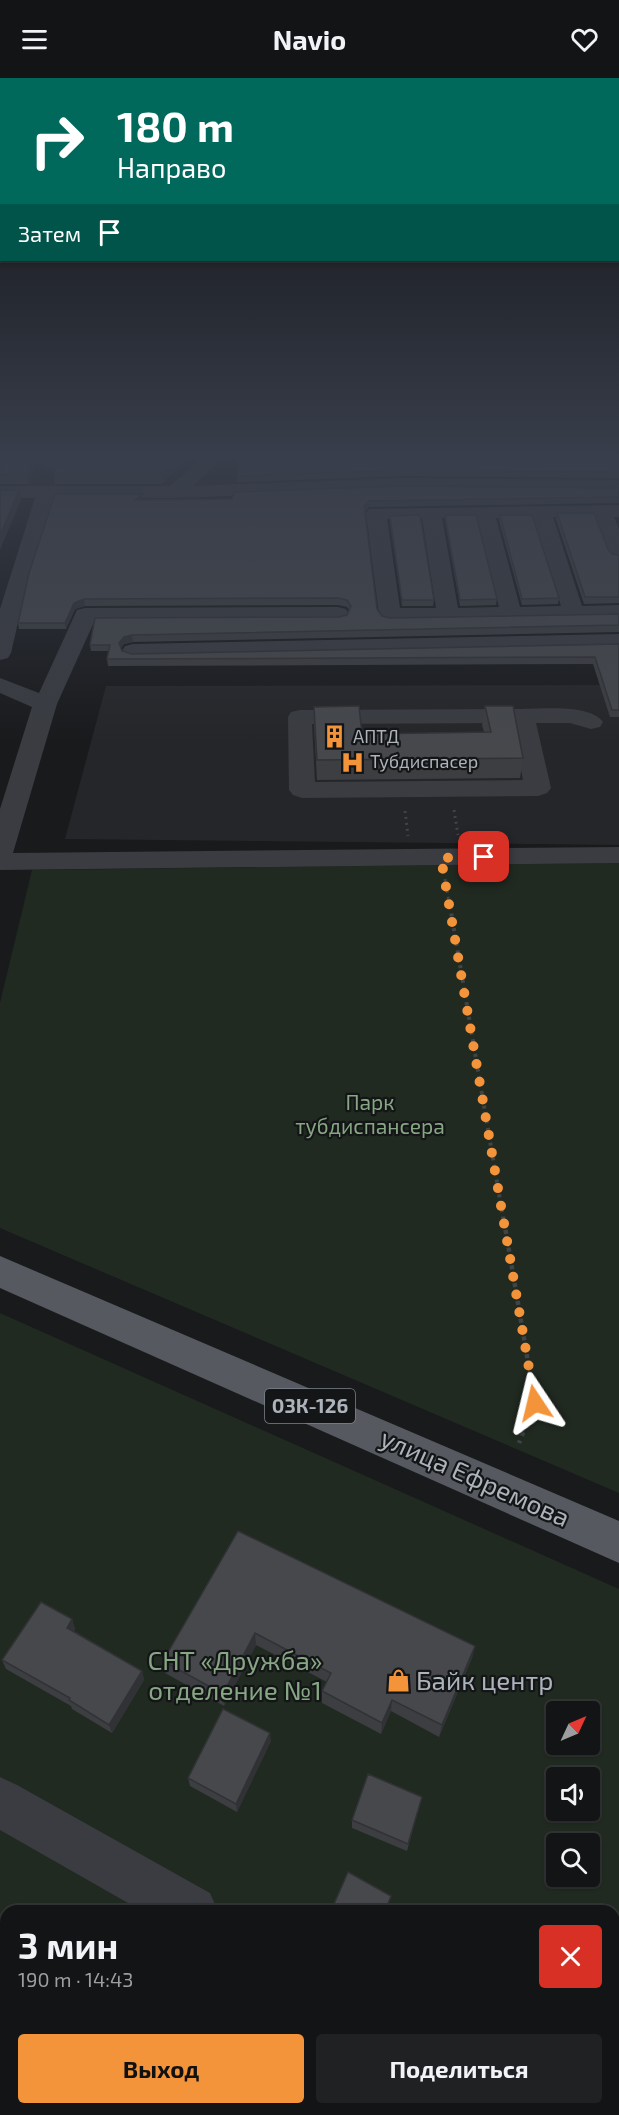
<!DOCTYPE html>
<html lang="ru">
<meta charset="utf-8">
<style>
body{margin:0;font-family:"Exo 2",sans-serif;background:#202122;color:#f1f3f6;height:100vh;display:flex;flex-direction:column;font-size:22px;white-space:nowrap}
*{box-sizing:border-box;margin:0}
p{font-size:20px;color:#9d9ea0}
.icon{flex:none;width:33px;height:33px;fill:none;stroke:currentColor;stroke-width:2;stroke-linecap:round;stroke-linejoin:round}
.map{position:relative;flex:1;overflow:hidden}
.details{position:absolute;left:0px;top:1827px;width:620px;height:210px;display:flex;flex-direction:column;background:#131415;border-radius:18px 18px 0 0;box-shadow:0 2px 4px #0004,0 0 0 2px #323334}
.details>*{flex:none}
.guide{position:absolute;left:0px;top:0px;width:620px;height:183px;box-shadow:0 2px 4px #0004,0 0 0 2px #323334;background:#00695c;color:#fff;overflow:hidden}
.needle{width:39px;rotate:46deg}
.fabs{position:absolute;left:546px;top:1623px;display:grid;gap:12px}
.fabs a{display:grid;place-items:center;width:54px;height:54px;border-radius:6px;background:#131415;box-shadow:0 2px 4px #0004,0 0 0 2px #323334;font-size:30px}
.pin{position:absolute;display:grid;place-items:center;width:51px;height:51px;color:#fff;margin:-26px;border-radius:12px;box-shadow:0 3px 9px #0006}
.me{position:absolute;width:66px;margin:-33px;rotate:350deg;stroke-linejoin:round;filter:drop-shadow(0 0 4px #0008)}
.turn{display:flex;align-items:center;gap:21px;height:126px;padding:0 18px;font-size:27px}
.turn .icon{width:78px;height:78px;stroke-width:2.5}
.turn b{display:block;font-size:42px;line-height:51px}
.then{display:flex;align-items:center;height:57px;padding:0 18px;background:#0003;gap:12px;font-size:22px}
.round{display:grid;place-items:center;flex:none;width:63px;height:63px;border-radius:6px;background:#202122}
.summary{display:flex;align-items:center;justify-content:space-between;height:102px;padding:0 18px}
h1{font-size:36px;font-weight:700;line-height:45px}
.action{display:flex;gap:12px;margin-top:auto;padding:12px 18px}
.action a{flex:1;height:69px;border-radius:6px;background:#f3933a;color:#111;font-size:24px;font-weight:700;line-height:69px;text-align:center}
.action a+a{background:#202122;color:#f1f3f6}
header{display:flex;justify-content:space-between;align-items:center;height:78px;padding:0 18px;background:#131415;font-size:27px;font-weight:700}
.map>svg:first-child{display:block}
</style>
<header><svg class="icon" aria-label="menu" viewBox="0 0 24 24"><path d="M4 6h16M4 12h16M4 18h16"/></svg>Navio<svg class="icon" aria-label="heart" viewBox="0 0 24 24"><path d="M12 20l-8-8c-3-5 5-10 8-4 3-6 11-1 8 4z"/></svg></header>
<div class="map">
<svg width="619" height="2037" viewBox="0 0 619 2037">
<rect width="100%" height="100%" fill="#191a1c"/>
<!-- built -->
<path fill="#252629" d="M 619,607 L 619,767 L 65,761 L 106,608 Z"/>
<!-- green -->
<g fill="#212a21" fill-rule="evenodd">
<path d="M 619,785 L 619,1415 L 0,1150 L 0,925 L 32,792 Z"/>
<path d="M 0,1235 L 619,1511 L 619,2037 L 0,2037 ZM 556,1634 L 590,1634 L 590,1666 L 556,1666 ZM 556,1700 L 590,1700 L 590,1732 L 556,1732 ZM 556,1766 L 590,1766 L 590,1798 L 556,1798 ZM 6,1833 L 614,1833 L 614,2031 L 6,2031 Z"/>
</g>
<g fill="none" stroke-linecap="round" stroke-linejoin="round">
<!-- path-far2 -->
<g stroke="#404448" stroke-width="3" stroke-dasharray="2 4" stroke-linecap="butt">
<path d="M 454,732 L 458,757"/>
<path d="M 405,733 L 408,758"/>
<path d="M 445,801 L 450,830"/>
</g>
<!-- path-far1 -->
<path stroke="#404448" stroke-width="4" stroke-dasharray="3 4.5" stroke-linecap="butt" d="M 450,828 L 504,1145"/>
<!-- path -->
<path stroke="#404448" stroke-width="4.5" stroke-dasharray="4 5" stroke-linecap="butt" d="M 504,1143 L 535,1325 L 519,1365"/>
<!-- minor -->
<g fill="#3a3c41" fill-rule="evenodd">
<path d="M 204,379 L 224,379 L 193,408 L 402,400 L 619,402 L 619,414 L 402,412 L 175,420 L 54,420 L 28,501 L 11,575 L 8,580 L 0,582 L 0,531 L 35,420 L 0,420 L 0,408 L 170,408 Z"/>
<path d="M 619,427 L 619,439 L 614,439 L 619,451 L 619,482 L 612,480 L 609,476 L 595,439 L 553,439 L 582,528 L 619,527 L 619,541 L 390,544 L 382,542 L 379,537 L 366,435 L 369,431 ZM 422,440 L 436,530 L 400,530 L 387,441 ZM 442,440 L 477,440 L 499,529 L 458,530 ZM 496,440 L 533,440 L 561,528 L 520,529 Z"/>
<path d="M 338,529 L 346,531 L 349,536 L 346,541 L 338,543 L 94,544 L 57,626 L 13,775 L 619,769 L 619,785 L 0,792 L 0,731 L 32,629 L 0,615 L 0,600 L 39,615 L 77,532 L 85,530 Z"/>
<path d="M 619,556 L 619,570 L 133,580 L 125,578 L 122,573 L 125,568 L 133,566 Z"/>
<path d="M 522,631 C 542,631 590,626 603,644 L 600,649 L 591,651 L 570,645 L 536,645 L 551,710 L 547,715 L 538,718 L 302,720 L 293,717 L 289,712 L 288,639 L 291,634 L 300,632 ZM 512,645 L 523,702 L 315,704 L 312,646 Z"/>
<path d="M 0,1699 L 17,1707 L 210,1815 L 218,1833 L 142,1833 L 0,1752 Z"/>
<path d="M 511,2031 L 575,2031 L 577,2037 L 513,2037 Z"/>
</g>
<!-- major -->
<path fill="#565a60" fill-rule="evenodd" d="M 0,1178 L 619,1443 L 619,1485 L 0,1210 Z"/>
</g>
<!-- wall -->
<g fill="#3c3e41">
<path d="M 0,379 L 92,379 L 126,385 L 133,379 L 192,379 L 161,406 L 55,406 L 54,396 L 56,391 L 37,385 L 28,406 L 0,406 Z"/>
<path d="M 619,379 L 619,400 L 402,398 L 237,404 L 237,398 Z"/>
<path d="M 619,410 L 619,425 L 369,429 L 365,433 L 377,531 L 382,538 L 390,540 L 619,536 L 619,554 L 133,564 L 124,566 L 121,570 L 122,573 L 132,576 L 619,566 L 619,639 L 610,639 L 593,586 L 108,588 L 107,581 L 109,573 L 91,573 L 90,567 L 95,540 L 338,539 L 347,537 L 349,532 L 347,529 L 338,527 L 85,528 L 75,531 L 66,551 L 19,551 L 18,545 L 142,416 L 142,422 L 232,421 Z"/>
<path d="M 557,435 L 608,471 L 612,476 L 619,477 L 619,525 L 584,526 L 556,441 Z"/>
<path d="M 445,437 L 497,521 L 496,527 L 460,528 L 445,442 Z"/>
<path d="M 500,437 L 559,520 L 558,526 L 522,527 L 499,442 Z"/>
<path d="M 390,438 L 434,522 L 433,528 L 402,528 L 390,443 Z"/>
<path d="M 485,628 L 523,680 L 520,700 L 317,702 L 314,648 L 314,629 L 362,656 L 484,654 L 482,647 Z"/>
<path d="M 238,1453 L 475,1568 L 472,1580 L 439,1659 L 391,1633 L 381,1656 L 322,1625 L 322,1613 L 327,1604 L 256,1567 L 224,1628 L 165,1595 L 163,1583 Z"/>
<path d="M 72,1541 L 75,1551 L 74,1553 L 142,1593 L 144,1602 L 112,1655 L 72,1631 L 71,1628 L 6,1591 L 2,1582 Z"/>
<path d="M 271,1663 L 237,1734 L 190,1708 L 188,1700 Z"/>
<path d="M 420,1726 L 407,1773 L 352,1750 L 352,1742 Z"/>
</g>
<!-- shaded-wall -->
<g fill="#313235">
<path d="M 34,379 L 36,379 L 37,385 L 28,406 L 26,396 Z"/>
<path d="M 180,379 L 192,379 L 161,406 L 160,396 Z"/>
<path d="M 19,412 L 21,422 L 0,472 L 0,457 Z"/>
<path d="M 142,416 L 142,422 L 135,422 Z"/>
<path d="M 369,423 L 369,429 L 364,434 L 364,428 Z"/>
<path d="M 84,521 L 85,528 L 75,531 L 66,551 L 65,545 L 74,525 Z"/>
<path d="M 132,557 L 133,564 L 124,566 L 120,572 L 119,565 L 124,559 Z"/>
<path d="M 72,1541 L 75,1551 L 70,1559 L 67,1550 Z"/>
<path d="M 255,1555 L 256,1567 L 224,1628 L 223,1616 Z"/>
<path d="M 475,1568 L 472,1580 L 439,1659 L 442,1647 Z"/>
<path d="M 142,1593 L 144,1602 L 112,1655 L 109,1647 Z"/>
<path d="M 392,1622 L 391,1633 L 381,1656 L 382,1645 Z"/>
<path d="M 270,1655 L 271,1663 L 237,1734 L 236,1726 Z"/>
</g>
<!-- building -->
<g fill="#46484c" stroke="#313235" stroke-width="1.5">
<path d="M 0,379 L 34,379 L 26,396 L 0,397 Z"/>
<path d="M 46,379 L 92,379 L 126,385 L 133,379 L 180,379 L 160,396 L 54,396 L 58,382 Z"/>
<path d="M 241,379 L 619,379 L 619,394 L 402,392 L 237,398 L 240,380 Z"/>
<path d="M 402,408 L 619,410 L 619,419 L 369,423 L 364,428 L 377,531 L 382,538 L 390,540 L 619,536 L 619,547 L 132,557 L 124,559 L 119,565 L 122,573 L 132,576 L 619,566 L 619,632 L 612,632 L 595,579 L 107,581 L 110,567 L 90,567 L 95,540 L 338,539 L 347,537 L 351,528 L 347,522 L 338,520 L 84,521 L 74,525 L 65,545 L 18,545 L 29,495 L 55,416 L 142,416 L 135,422 L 232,421 L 234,414 Z"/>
<path d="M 0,412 L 19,412 L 0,457 Z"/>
<path d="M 557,435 L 594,435 L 608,471 L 612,476 L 619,477 L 619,519 L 585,519 Z"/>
<path d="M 420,437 L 434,522 L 402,522 L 390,438 Z"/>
<path d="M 445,437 L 476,437 L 497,521 L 460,522 Z"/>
<path d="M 500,437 L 532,437 L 559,520 L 522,521 Z"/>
<path d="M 359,628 L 362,656 L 491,654 L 485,628 L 513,628 L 523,680 L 317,682 L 314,629 Z"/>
<path d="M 238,1453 L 475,1568 L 442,1647 L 392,1622 L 382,1645 L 322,1613 L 331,1595 L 255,1555 L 223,1616 L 163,1583 Z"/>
<path d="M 41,1524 L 72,1541 L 67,1550 L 142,1593 L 109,1647 L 69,1622 L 70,1620 L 2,1582 Z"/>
<path d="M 223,1631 L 270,1655 L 236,1726 L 188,1700 Z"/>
<path d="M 368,1696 L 422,1719 L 408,1766 L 352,1742 Z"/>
<path d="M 348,1794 L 391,1818 L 385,1833 L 331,1833 Z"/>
</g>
<!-- sky -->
<linearGradient id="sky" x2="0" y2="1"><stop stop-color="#0e0e0f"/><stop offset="0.57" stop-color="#383e4b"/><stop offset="1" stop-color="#383e4b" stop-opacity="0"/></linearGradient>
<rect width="619" height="664" fill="url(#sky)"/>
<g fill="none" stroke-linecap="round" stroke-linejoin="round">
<!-- route -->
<path stroke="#f3933a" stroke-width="10" stroke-dasharray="0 18" d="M 484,779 L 441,780 L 535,1325"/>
</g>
<!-- icons -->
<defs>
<symbol id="building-bare" viewBox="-9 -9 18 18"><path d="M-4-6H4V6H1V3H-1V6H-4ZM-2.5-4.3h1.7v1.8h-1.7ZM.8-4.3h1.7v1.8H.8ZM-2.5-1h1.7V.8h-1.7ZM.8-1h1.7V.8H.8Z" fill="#f3933a" stroke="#141517" stroke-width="2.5" paint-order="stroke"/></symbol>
<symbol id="hospital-bare" viewBox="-9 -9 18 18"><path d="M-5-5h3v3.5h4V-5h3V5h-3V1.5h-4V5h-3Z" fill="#f3933a" stroke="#141517" stroke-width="2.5" paint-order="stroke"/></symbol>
<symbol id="shop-bare" viewBox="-9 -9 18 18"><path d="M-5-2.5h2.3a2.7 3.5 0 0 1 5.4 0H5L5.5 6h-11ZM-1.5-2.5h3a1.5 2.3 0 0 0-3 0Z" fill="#f3933a" stroke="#141517" stroke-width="2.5" paint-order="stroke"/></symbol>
</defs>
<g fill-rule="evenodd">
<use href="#building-bare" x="318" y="642" width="33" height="33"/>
<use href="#hospital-bare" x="336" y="668" width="33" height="33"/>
<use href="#shop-bare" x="382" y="1586" width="33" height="33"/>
</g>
<g text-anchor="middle" stroke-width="4.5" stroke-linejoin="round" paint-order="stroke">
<!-- far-poi labels -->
<g font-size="18" fill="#acb3bb" stroke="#141517" text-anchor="start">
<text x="353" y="665">АПТД</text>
<text x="370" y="690">Тубдиспасер</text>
</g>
<!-- shield labels -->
<rect fill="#141517" stroke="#7e848a" stroke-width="1.5" x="265" y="1311" width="90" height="34" rx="4.5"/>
<g font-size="20" font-weight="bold" fill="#acb3bb">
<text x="310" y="1335">03К-126</text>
</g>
<!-- park labels -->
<g font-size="21" fill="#87a683" stroke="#141517">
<text x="370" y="1032">Парк<tspan x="370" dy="24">тубдиспансера</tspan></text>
</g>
<!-- near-street labels -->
<g font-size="26" fill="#acb3bb" stroke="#141517">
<text transform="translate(475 1400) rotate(24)" y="9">улица Ефремова</text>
</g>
<!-- near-park labels -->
<g font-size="26" fill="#87a683" stroke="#141517">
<text x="235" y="1592">СНТ «Дружба»<tspan x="235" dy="30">отделение №1</tspan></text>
</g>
<!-- near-poi labels -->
<g font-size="26" fill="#acb3bb" stroke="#141517" text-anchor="start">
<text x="416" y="1612">Байк центр</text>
</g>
</g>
</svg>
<div class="fabs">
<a><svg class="needle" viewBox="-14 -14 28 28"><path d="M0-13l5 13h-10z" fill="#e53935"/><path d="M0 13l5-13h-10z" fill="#9d9ea0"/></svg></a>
<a><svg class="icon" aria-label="sound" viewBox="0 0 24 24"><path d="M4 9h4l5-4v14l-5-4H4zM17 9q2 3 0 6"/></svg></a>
<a><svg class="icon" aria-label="search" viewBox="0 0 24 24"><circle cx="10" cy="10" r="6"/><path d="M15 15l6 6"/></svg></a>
</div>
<div class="pin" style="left:484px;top:779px;background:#d93025"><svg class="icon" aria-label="arrive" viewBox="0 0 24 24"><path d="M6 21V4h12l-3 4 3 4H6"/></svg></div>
<svg class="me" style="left:535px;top:1325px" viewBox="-20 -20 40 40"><path d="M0-17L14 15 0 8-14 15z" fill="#f3933a" stroke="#fff" stroke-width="4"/></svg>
<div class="guide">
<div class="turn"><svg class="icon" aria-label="right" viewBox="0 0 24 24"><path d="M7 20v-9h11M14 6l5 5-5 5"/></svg><div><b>180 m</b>Направо</div></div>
<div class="then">Затем<svg class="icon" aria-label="arrive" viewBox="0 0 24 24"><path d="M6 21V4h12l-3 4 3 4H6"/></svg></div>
</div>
<section class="details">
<div class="summary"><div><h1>3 мин</h1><p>190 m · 14:43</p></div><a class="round" style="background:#d93025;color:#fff"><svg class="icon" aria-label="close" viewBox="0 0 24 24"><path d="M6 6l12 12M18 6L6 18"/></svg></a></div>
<div class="action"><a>Выход</a><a>Поделиться</a></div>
</section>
</div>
